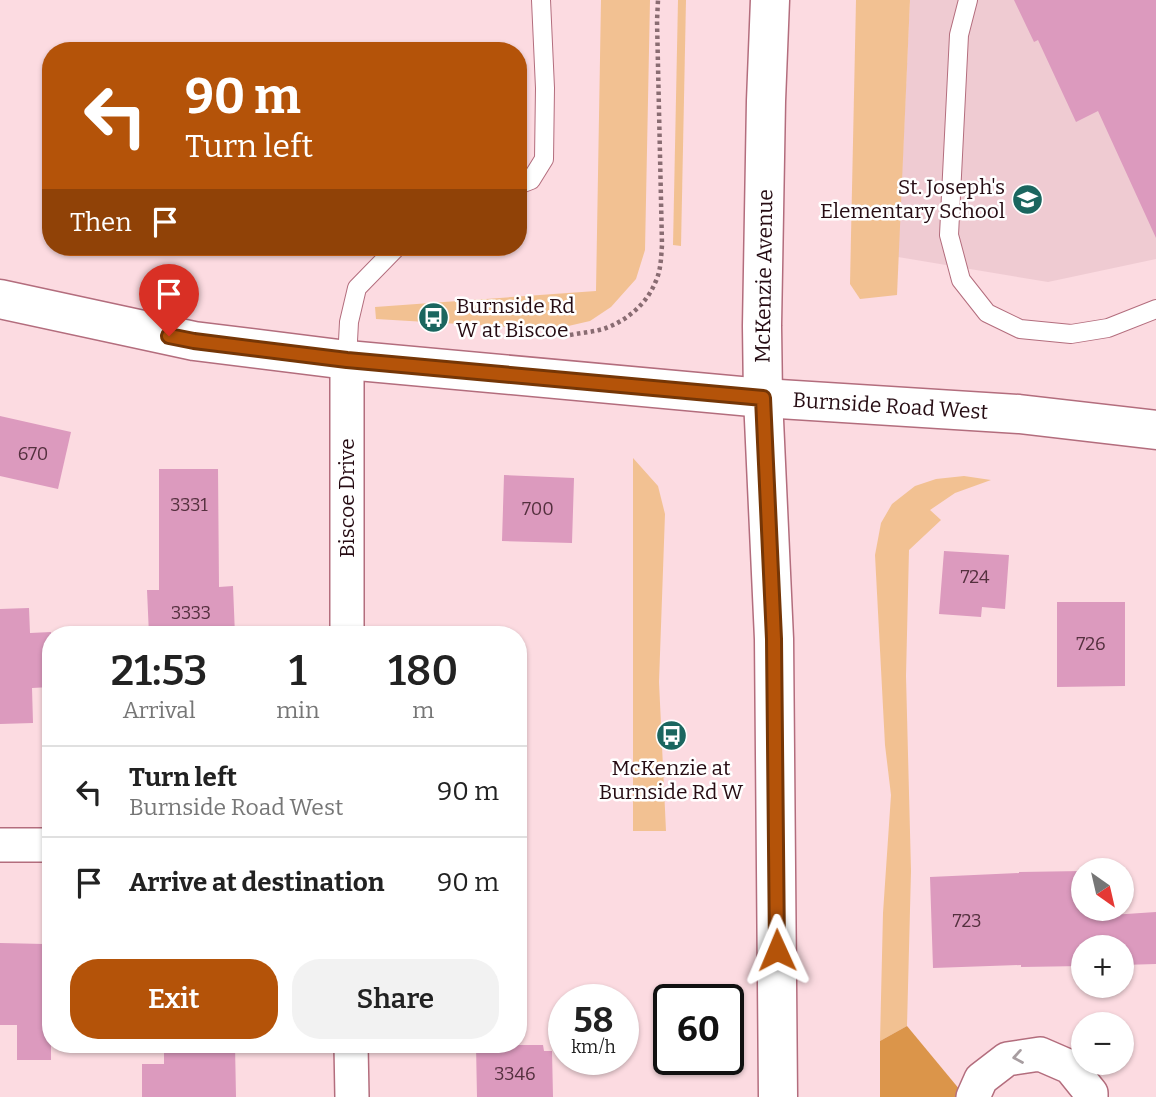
<!DOCTYPE html>
<meta charset="utf-8">
<style>
body{margin:0;font-family:Bitter,serif;background:#f2f2f2;color:#222;height:100vh;display:flex;flex-direction:column;font-size:26px;white-space:nowrap}
*{box-sizing:border-box;margin:0}
p{font-size:23px;color:#767676}
.icon{flex:none;width:38px;height:38px;fill:none;stroke:currentColor;stroke-width:2;stroke-linecap:round;stroke-linejoin:round}
.map{position:relative;flex:1;overflow:hidden}
.details{position:absolute;left:42px;top:626px;width:485px;height:427px;display:flex;flex-direction:column;background:#fff;border-radius:28px;box-shadow:0 2px 5px #0004}
.details>*{flex:none}
.guide{position:absolute;left:42px;top:42px;width:485px;height:214px;border-radius:28px;box-shadow:0 2px 5px #0004;background:#b45309;color:#fff;overflow:hidden}
.needle{width:46px;rotate:146deg}
.buttons{position:absolute;left:1071px;top:858px;display:grid;gap:14px}
.buttons a{display:grid;place-items:center;width:63px;height:63px;border-radius:50%;background:#fff;box-shadow:0 2px 5px #0004;font-size:35px}
.speed{position:absolute;left:548px;top:984px;display:flex;gap:14px;font-size:35px;font-weight:700;text-align:center}
.speed>*{display:grid;place-content:center;width:91px;height:91px;border-radius:50%;background:#fff;box-shadow:0 2px 5px #0004;line-height:1}
.speed small{font-size:18px;font-weight:400}
.speed .limit{border:4px solid #111;border-radius:10px;background:#fff;color:#111}
.pin{position:absolute;display:grid;place-items:center;width:60px;height:60px;color:#fff;margin:-72px -30px;border-radius:50% 50% 50% 0;rotate:-45deg;box-shadow:0 0 7px #0007}
.pin .icon{rotate:45deg}
.me{position:absolute;width:77px;margin:-38px;rotate:359deg;stroke-linejoin:round;filter:drop-shadow(0 0 5px #0008)}
.turn{display:flex;align-items:center;gap:24px;height:147px;padding:0 28px;font-size:32px}
.turn .icon{width:91px;height:91px;stroke-width:2.5}
.turn b{display:block;font-size:49px;line-height:60px}
.then{display:flex;align-items:center;height:66px;padding:0 28px;background:#0003;gap:14px;font-size:26px}
.eta{display:flex;justify-content:space-evenly;align-items:center;height:119px;text-align:center}
.eta b{font-size:42px;font-weight:600;line-height:49px}
.cta{display:flex;gap:14px;margin-top:auto;padding:14px 28px}
.cta a{flex:1;height:80px;border-radius:28px;background:#b45309;color:#fff;font-size:28px;font-weight:600;line-height:80px;text-align:center}
.cta a+a{background:#f2f2f2;color:#222}
ul{padding:0;list-style:none}
li{display:flex;align-items:center;gap:21px;height:91px;padding:0 28px;border-top:2px solid #e0e0e0}
li div{flex:1}
li b{display:block;font-size:26px}
li em{font-style:normal}
.map>svg:first-child{display:block}
</style>
<div class="map">
<svg width="1156" height="1097" viewBox="0 0 1156 1097">
<rect width="100%" height="100%" fill="#fcdbe1"/>
<!-- built -->
<path fill="#efcbd2" d="M 910,0 L 1156,0 L 1156,259 L 1048,282 L 898,257 Z"/>
<!-- green -->
<g fill="#f2c192">
<path d="M 601,0 L 650,0 L 645,250 L 636,279 L 611,307 L 590,321 L 564,327 L 526,328 L 376,319 L 375,307 L 596,291 Z"/>
<path d="M 678,0 L 686,0 L 681,246 L 673,245 Z"/>
<path d="M 856,0 L 910,0 L 897,295 L 860,299 L 850,284 Z"/>
<path d="M 633,458 L 658,486 L 665,514 L 659,682 L 666,831 L 633,831 Z"/>
<path d="M 964,476 L 991,480 L 955,493 L 930,510 L 941,520 L 909,550 L 906,676 L 911,871 L 907,1026 L 880,1041 L 883,913 L 891,795 L 885,745 L 875,555 L 881,523 L 892,504 L 915,486 L 936,479 Z"/>
</g>
<!-- forest -->
<path fill="#db954a" d="M 907,1026 L 960,1090 L 956,1097 L 880,1097 L 880,1041 Z"/>
<!-- building -->
<g fill="#dc9abe">
<path d="M 1014,0 L 1156,0 L 1156,238 L 1098,111 L 1076,122 L 1038,40 L 1034,42 Z"/>
<path d="M 0,416 L 71,432 L 58,489 L 0,476 Z"/>
<path d="M 159,469 L 218,469 L 219,587 L 233,586 L 235,635 L 149,635 L 147,590 L 159,590 Z"/>
<path d="M 504,475 L 574,478 L 572,543 L 502,541 Z"/>
<path d="M 944,551 L 1009,555 L 1005,609 L 982,607 L 981,617 L 939,614 Z"/>
<path d="M 1057,602 L 1125,602 L 1125,686 L 1057,687 Z"/>
<path d="M 29,608 L 30,633 L 51,632 L 51,687 L 32,688 L 33,723 L 0,724 L 0,609 Z"/>
<path d="M 1083,871 L 1083,908 L 1111,908 L 1111,915 L 1156,912 L 1156,964 L 1122,965 L 1122,947 L 1083,947 L 1083,966 L 1021,967 L 1021,965 L 933,968 L 930,877 L 1019,873 L 1019,872 Z"/>
<path d="M 0,943 L 44,944 L 43,1012 L 51,1012 L 51,1060 L 17,1060 L 17,1025 L 0,1025 Z"/>
<path d="M 164,1045 L 235,1045 L 236,1097 L 142,1097 L 142,1064 L 164,1064 Z"/>
<path d="M 476,1045 L 543,1045 L 544,1051 L 552,1051 L 553,1097 L 477,1097 Z"/>
</g>
<g fill="none" stroke-linecap="round" stroke-linejoin="round">
<defs>
<g id="service">
<path d="M 968,0 L 959,35 L 949,235 L 961,280 L 987,313 L 1020,329 L 1071,334 L 1108,328 L 1156,309"/>
<path d="M 518,185 L 531,180 L 544,159 L 545,88 L 541,0"/>
<path d="M 347,360 L 349,322 L 357,288 L 397,247"/>
</g>
<g id="minor">
<path d="M 347,360 L 347,635"/>
<path d="M 0,845 L 51,845"/>
<path d="M 351,1045 L 352,1097"/>
<path d="M 973,1097 L 981,1079 L 1007,1059 L 1040,1054 L 1070,1067 L 1091,1093 L 1091,1097"/>
</g>
<g id="tertiary">
<path id="s1" d="M 0,299 L 194,341 L 347,360 L 763,398 L 1019,414 L 1156,430"/>
</g>
<path id="primary" d="M 770,0 L 766,101 L 762,326 L 763,398 L 774,639 L 778,1097"/>
</defs>
<!-- service casing -->
<use href="#service" stroke="#b36d7d" stroke-width="20"/>
<!-- minor casing -->
<use href="#minor" stroke="#b36d7d" stroke-width="36"/>
<!-- tertiary casing -->
<use href="#tertiary" stroke="#b36d7d" stroke-width="41"/>
<!-- primary casing -->
<use href="#primary" stroke="#b36d7d" stroke-width="41"/>
<!-- path -->
<path stroke="#896c72" stroke-width="4.5" stroke-dasharray="3.5 3.5" stroke-linecap="butt" d="M 570,335 C 581,333 592,332 603,329 C 625,322 646,305 655,283 C 661,271 661,258 662,245 L 657,21 L 658,0"/>
<!-- service -->
<use href="#service" stroke="#fff" stroke-width="18"/>
<!-- minor -->
<use href="#minor" stroke="#fff" stroke-width="33"/>
<!-- tertiary -->
<use href="#tertiary" stroke="#fff" stroke-width="38"/>
<!-- primary -->
<use href="#primary" stroke="#fff" stroke-width="38"/>
</g>
<!-- one-way arrows -->
<defs><path id="oneway-chevron" d="M-2-3.5L2.5 0L-2 3.5" fill="none" stroke-width="1.6" stroke-linecap="round" stroke-linejoin="round" transform="scale(1.75)"/></defs>
<use stroke="#a89ea1" href="#oneway-chevron" transform="translate(1018 1057) rotate(170)"/>
<g fill="none" stroke-linecap="round" stroke-linejoin="round">
<defs>
<path id="route" d="M 169,336 L 194,341 L 347,360 L 763,398 L 774,639 L 777,950"/>
</defs>
<!-- route casing -->
<use href="#route" stroke="#753606" stroke-width="18"/>
<!-- route -->
<use href="#route" stroke="#b45309" stroke-width="12"/>
</g>
<!-- icons -->
<defs>
<symbol id="school-disc" viewBox="-11 -11 22 22"><circle r="9.5" fill="#1b665f" stroke="#fff"/><path d="M0-5L7-2L0 1L-7-2ZM-4 1L0 2.5L4 1V4Q0 6-4 4Z" fill="#fff"/></symbol>
<symbol id="bus-disc" viewBox="-11 -11 22 22"><circle r="9.5" fill="#1b665f" stroke="#fff"/><path d="M-5-6H5V4H4V6H2V4H-2V6H-4V4H-5ZM-3.5-4V0h7V-4ZM-3.5 1.2v1.5H-2V1.2ZM2 1.2v1.5H3.5V1.2Z" fill="#fff"/></symbol>
</defs>
<g fill-rule="evenodd">
<use href="#school-disc" x="1010" y="182" width="35" height="35"/>
<use href="#bus-disc" x="416" y="300" width="35" height="35"/>
<use href="#bus-disc" x="654" y="718" width="35" height="35"/>
</g>
<g text-anchor="middle" stroke-width="5" stroke-linejoin="round" paint-order="stroke">
<!-- number labels -->
<g font-size="18" fill="#54303e">
<text x="33" y="460">670</text>
<text x="189" y="511">3331</text>
<text x="538" y="515">700</text>
<text x="975" y="583">724</text>
<text x="191" y="619">3333</text>
<text x="1091" y="650">726</text>
<text x="967" y="927">723</text>
<text x="515" y="1080">3346</text>
</g>
<!-- poi labels -->
<g font-size="21" fill="#260c13" stroke="#fff" text-anchor="end">
<text x="1005" y="194">St. Joseph's<tspan x="1005" dy="24">Elementary School</tspan></text>
<text x="456" y="313" text-anchor="start">Burnside Rd<tspan x="456" dy="24">W at Biscoe</tspan></text>
<text x="671" y="775" text-anchor="middle">McKenzie at<tspan x="671" dy="24">Burnside Rd W</tspan></text>
</g>
<!-- street labels -->
<g font-size="21" fill="#260c13" stroke="#fff">
<text transform="translate(764 276) rotate(-89)" y="7">McKenzie Avenue</text>
<text dy="7" stroke="none"><textPath href="#s1" startOffset="898">Burnside Road West</textPath></text>
<text transform="translate(347 498) rotate(-90)" y="7">Biscoe Drive</text>
</g>
</g>
</svg>
<div class="buttons">
<a><svg class="needle" viewBox="-14 -14 28 28"><path d="M0-13l5 13h-10z" fill="#e53935"/><path d="M0 13l5-13h-10z" fill="#767676"/></svg></a>
<a>+</a>
<a>−</a>
</div>
<div class="speed"><div>58<small>km/h</small></div><div class="limit">60</div></div>
<div class="pin" style="left:169px;top:336px;background:#d93025"><svg class="icon" aria-label="arrive" viewBox="0 0 24 24"><path d="M6 21V4h12l-3 4 3 4H6"/></svg></div>
<svg class="me" style="left:777px;top:950px" viewBox="-20 -20 40 40"><path d="M0-17L14 15 0 8-14 15z" fill="#b45309" stroke="#fff" stroke-width="4"/></svg>
<div class="guide">
<div class="turn"><svg class="icon" aria-label="left" viewBox="0 0 24 24"><path d="M17 20v-9H6M10 6l-5 5 5 5"/></svg><div><b>90 m</b>Turn left</div></div>
<div class="then">Then<svg class="icon" aria-label="arrive" viewBox="0 0 24 24"><path d="M6 21V4h12l-3 4 3 4H6"/></svg></div>
</div>
<section class="details">
<div class="eta">
<div><b>21:53</b><p>Arrival</p></div>
<div><b>1</b><p>min</p></div>
<div><b>180</b><p>m</p></div>
</div>
<ul>
<li><svg class="icon" aria-label="left" viewBox="0 0 24 24"><path d="M17 20v-9H6M10 6l-5 5 5 5"/></svg><div><b>Turn left</b><p>Burnside Road West</p></div><em>90 m</em></li>
<li><svg class="icon" aria-label="arrive" viewBox="0 0 24 24"><path d="M6 21V4h12l-3 4 3 4H6"/></svg><div><b>Arrive at destination</b></div><em>90 m</em></li>
</ul>
<div class="cta"><a>Exit</a><a>Share</a></div>
</section>
</div>
